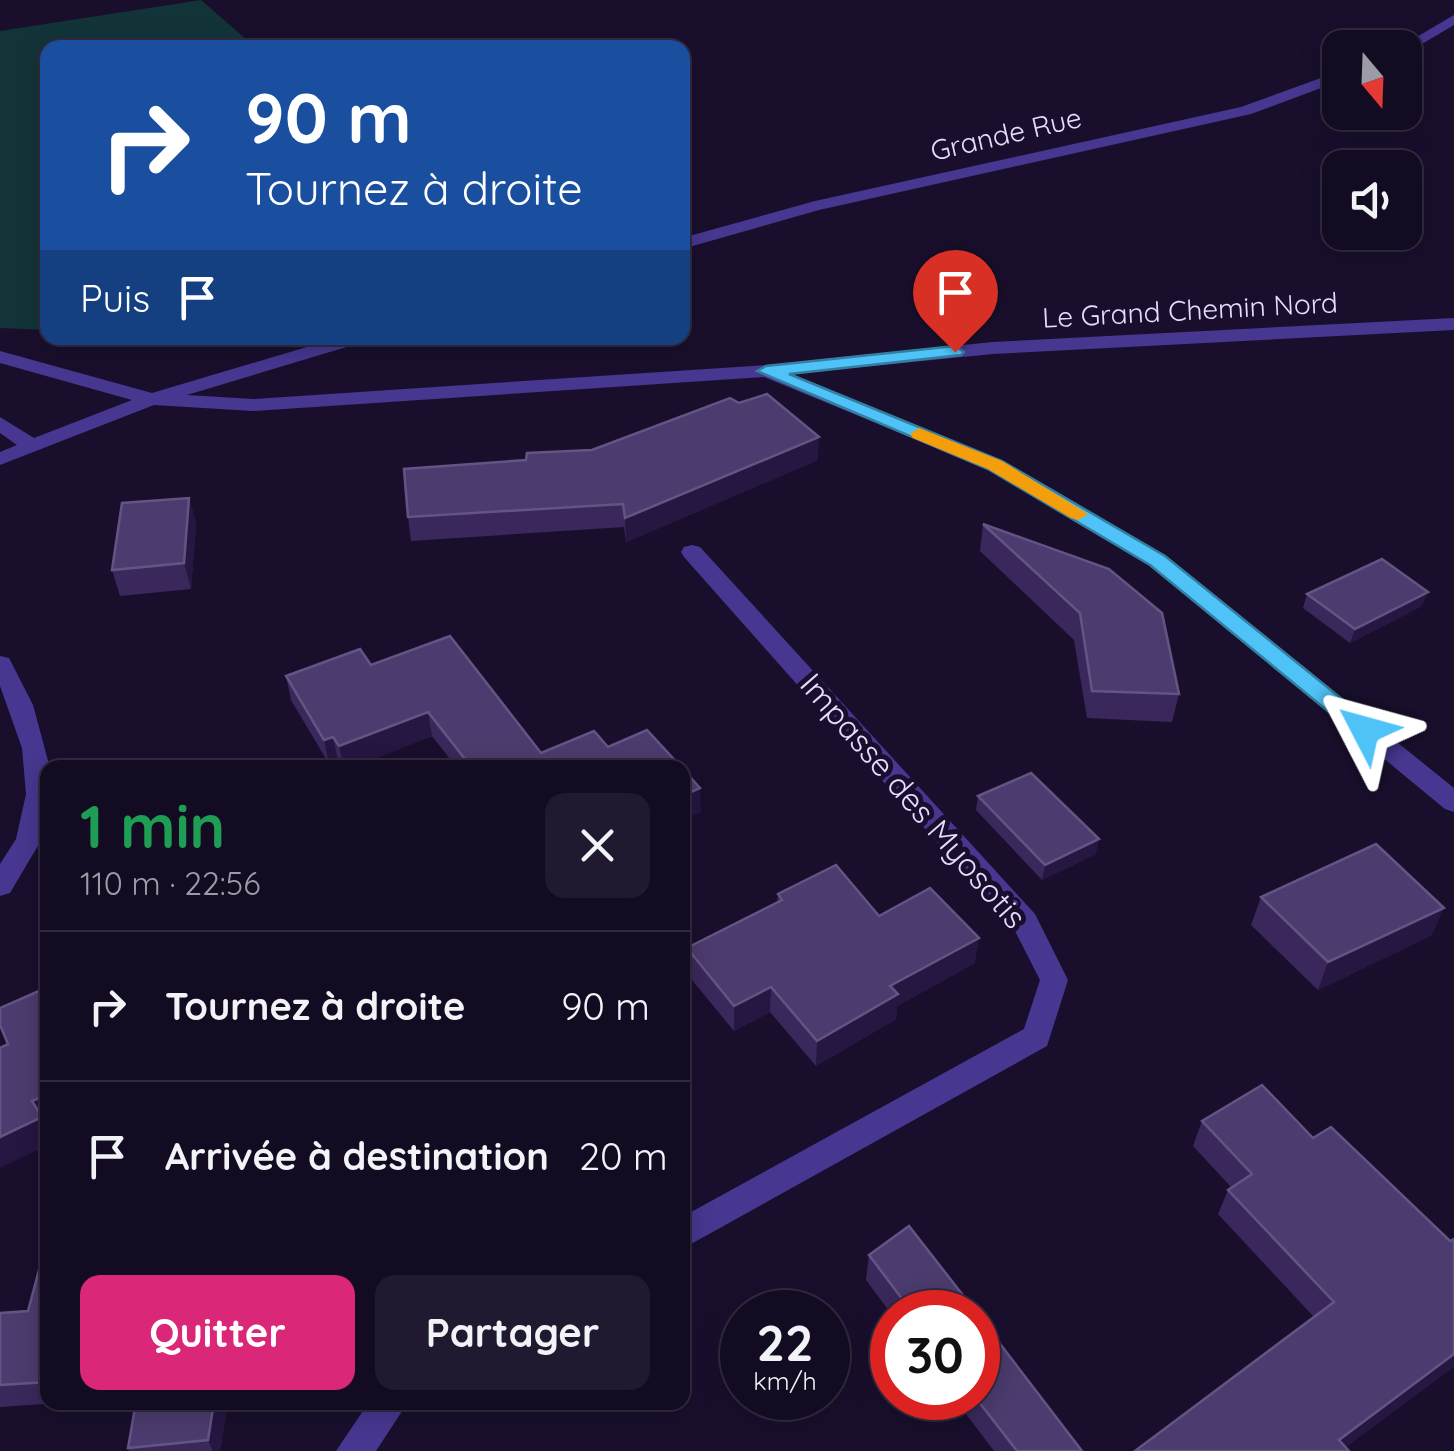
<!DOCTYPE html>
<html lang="fr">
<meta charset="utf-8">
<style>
body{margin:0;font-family:Quicksand,sans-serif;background:#20192f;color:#f1f3f6;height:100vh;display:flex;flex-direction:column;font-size:38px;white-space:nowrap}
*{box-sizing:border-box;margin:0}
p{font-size:32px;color:#9d9ba5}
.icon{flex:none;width:55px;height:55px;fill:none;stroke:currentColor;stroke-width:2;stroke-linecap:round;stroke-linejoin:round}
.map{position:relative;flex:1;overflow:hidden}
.details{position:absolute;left:40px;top:760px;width:650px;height:650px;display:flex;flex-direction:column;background:#130b22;border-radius:20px;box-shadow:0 5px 25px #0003,0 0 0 2px #322b40}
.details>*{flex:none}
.banner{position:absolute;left:40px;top:40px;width:650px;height:305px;border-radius:20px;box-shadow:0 5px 25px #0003,0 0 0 2px #322b40;background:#1a4fa0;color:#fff;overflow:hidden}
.needle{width:65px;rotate:161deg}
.fabs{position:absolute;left:1322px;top:30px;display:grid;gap:20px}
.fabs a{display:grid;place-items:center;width:100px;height:100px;border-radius:20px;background:#130b22;box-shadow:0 5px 25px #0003,0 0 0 2px #322b40;font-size:50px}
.speed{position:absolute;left:720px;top:1290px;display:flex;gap:20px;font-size:50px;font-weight:700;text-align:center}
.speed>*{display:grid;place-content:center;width:130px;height:130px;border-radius:50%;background:#130b22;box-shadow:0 5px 25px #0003,0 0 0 2px #322b40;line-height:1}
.speed small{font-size:25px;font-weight:400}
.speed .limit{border:15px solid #d22;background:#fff;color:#111}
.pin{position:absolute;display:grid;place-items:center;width:85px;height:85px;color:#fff;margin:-102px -42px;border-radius:50% 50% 50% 0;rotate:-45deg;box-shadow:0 0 10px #0007}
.pin .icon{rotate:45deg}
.me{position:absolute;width:110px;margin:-55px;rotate:309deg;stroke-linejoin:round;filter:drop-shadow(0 0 8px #0008)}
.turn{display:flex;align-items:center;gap:35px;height:210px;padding:0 40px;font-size:45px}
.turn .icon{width:130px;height:130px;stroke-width:2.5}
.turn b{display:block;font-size:70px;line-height:85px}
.then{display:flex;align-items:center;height:95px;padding:0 40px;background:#0003;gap:20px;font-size:38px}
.round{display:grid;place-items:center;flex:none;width:105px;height:105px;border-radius:20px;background:#20192f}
.head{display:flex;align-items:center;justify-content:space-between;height:170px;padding:0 40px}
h1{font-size:60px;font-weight:700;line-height:75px;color:#1e9e55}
.action{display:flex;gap:20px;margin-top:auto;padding:20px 40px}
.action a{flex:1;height:115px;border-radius:20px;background:#db2777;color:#fff;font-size:40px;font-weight:700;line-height:115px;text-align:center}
.action a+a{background:#20192f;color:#f1f3f6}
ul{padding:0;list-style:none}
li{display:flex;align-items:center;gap:30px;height:150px;padding:0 40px;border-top:2px solid #322b40}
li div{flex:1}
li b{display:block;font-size:38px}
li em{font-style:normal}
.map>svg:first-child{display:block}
</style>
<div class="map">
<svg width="1454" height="1451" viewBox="0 0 1454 1451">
<rect width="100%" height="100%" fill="#190f2d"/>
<!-- green -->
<path fill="#123438" d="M 201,0 L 255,47 L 48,48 L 47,330 L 0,328 L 0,31 Z"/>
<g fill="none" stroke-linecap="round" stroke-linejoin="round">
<!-- minor -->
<g fill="#473790" fill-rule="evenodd">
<path d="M 1454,15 L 1454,25 L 1410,51 L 1398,48 Z"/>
<path d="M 1340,71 L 1340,81 L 1251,114 L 819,210 L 682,249 L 682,238 L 815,201 L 1241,107 Z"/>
<path d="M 1454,318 L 1454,330 L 993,354 L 791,374 L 1002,461 L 1166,556 L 1454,788 L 1454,812 L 1445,809 L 1150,566 L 988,469 L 764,377 L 253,411 L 154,405 L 0,465 L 0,452 L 17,445 L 0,433 L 0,417 L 34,438 L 132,400 L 0,363 L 0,351 L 152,393 L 337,338 L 366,338 L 363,342 L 187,395 L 253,399 L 766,365 L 993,342 Z"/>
<path d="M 692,545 L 700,547 L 1035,914 L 1068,980 L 1047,1046 L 682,1249 L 682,1217 L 1024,1029 L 1040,980 L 1014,929 L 684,557 L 681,552 L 684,547 Z"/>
<path d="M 0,656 L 9,658 L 33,705 L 50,768 L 48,821 L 42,839 L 10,893 L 0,896 L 0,864 L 16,839 L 26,794 L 22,748 L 0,686 Z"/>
<path d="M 369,1402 L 408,1402 L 376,1451 L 336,1451 Z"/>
</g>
</g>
<!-- wall -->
<g fill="#3a285c">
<path d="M 526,460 L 818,460 L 626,542 L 624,527 L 411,541 L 408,517 Z"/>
<path d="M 189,498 L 196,524 L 191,589 L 120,596 L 112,570 Z"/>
<path d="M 983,524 L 1179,694 L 1172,722 L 1087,718 L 1074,640 L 980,551 Z"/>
<path d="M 1307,594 L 1422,606 L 1350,643 L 1303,608 Z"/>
<path d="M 371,665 L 541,753 L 608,747 L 682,768 L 457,768 L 432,736 L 351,768 L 343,768 L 338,761 L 329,764 L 291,700 L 286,676 Z"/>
<path d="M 978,796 L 1096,854 L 1042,880 L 976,810 Z"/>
<path d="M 778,894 L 879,916 L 975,963 L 897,1006 L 896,1019 L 816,1066 L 770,1012 L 734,1031 L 687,974 L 687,948 L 777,902 Z"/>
<path d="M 1261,897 L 1432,935 L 1318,990 L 1251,925 Z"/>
<path d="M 1202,1121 L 1313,1138 L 1331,1127 L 1346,1448 L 1135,1451 L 1314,1317 L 1218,1214 L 1228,1190 L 1231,1187 L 1193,1146 Z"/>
<path d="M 48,1255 L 48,1402 L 73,1402 L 0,1407 L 0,1313 L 28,1311 Z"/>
<path d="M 869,1255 L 976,1312 L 892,1312 L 892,1315 L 866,1280 Z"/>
<path d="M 954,1398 L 978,1398 L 1082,1451 L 994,1451 Z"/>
<path d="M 228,1402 L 220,1451 L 129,1451 L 128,1448 Z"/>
</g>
<!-- shaded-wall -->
<g fill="#251642">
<path d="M 819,437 L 818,460 L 626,542 L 625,518 Z"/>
<path d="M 189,498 L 196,524 L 191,589 L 184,563 Z"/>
<path d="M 1428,592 L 1422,606 L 1350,643 L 1355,629 Z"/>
<path d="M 428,712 L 432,736 L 351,768 L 344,768 L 339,746 Z"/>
<path d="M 333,737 L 338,761 L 329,764 L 324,740 Z"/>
<path d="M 700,788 L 701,812 L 682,820 L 682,796 Z"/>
<path d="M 1099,839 L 1096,854 L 1042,880 L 1045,865 Z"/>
<path d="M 1444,908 L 1432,935 L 1318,990 L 1328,962 Z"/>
<path d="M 979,938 L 975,963 L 897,1006 L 896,1019 L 816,1066 L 817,1041 L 890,986 Z"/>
<path d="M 771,987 L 770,1012 L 734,1031 L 734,1006 Z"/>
<path d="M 48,1094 L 48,1125 L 46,1125 L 48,1145 L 0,1168 L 0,1137 L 32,1101 Z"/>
<path d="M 1454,1354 L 1454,1367 L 1341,1451 L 1339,1440 Z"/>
<path d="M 214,1402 L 228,1402 L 220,1451 L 213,1451 L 208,1440 Z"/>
</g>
<!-- building -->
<g fill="#4c3b6e" stroke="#645484" stroke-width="2.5">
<path d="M 767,394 L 819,437 L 625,518 L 623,504 L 408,517 L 404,469 L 526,460 L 527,453 L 592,450 L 730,398 L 739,403 Z"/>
<path d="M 189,498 L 184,563 L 112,570 L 122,503 Z"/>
<path d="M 983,524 L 1109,569 L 1162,613 L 1179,694 L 1092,691 L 1080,613 Z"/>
<path d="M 1382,559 L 1428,592 L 1355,629 L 1307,594 Z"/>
<path d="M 450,636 L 541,753 L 594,731 L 608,747 L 647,730 L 682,768 L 472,768 L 428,712 L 339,746 L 333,737 L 324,740 L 286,676 L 360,649 L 371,665 Z"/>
<path d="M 682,768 L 700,788 L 682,796 Z"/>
<path d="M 1031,773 L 1099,839 L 1045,865 L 978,796 Z"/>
<path d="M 1376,844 L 1444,908 L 1328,962 L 1261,897 Z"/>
<path d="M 836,865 L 879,916 L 930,888 L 979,938 L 890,986 L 898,994 L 817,1041 L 771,987 L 734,1006 L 687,948 L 782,900 L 778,894 Z"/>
<path d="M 48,987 L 48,1094 L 32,1101 L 42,1117 L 0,1137 L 0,1048 L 8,1044 L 0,1025 L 0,1008 Z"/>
<path d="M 1262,1085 L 1313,1138 L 1331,1127 L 1450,1241 L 1454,1239 L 1454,1354 L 1339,1440 L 1349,1451 L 1135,1451 L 1334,1302 L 1228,1190 L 1252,1174 L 1202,1121 Z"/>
<path d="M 909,1226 L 976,1312 L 912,1312 L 869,1255 Z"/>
<path d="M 43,1255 L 48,1255 L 48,1382 L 0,1385 L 0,1313 L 28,1311 Z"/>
<path d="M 978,1315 L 1082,1451 L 1017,1451 L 976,1398 Z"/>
<path d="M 136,1402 L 214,1402 L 208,1440 L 128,1448 Z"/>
</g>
<!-- route -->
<path fill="#4fc3f7" stroke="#337fa1" stroke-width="2.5" d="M 955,346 L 964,352 L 961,355 L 789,374 L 1002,461 L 1165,556 L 1373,724 L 1376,730 L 1373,735 L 1357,735 L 1150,565 L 988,469 L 757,371 L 766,366 Z"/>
<!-- slow -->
<path fill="#f59e0b" d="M 919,428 L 1002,461 L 1088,514 L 1078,520 L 1071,518 L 988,469 L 913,438 L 910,434 Z"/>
<g text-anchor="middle" stroke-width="10" stroke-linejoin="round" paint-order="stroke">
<!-- far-street labels -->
<g font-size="28" fill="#e5dcff" stroke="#190f2d">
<text transform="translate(1006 134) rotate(-13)" y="10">Grande Rue</text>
<text transform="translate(1190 310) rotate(-3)" y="10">Le Grand Chemin Nord</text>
</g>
<!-- street labels -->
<g font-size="32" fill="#e5dcff" stroke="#190f2d">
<text transform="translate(913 801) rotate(49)" y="11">Impasse des Myosotis</text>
</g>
</g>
</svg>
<div class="fabs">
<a><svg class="needle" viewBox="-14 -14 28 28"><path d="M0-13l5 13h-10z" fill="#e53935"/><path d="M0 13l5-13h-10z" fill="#9d9ba5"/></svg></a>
<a><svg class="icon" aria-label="sound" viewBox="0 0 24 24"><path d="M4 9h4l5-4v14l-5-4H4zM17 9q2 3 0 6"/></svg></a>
</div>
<div class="speed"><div>22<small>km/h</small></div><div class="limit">30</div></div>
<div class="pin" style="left:955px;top:352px;background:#d93025"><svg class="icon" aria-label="arrive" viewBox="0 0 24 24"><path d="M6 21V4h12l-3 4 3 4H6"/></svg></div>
<svg class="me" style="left:1365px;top:730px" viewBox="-20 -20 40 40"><path d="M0-17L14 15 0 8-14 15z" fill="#4fc3f7" stroke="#fff" stroke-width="4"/></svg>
<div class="banner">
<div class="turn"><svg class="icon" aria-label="right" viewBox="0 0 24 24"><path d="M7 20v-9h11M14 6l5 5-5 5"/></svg><div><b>90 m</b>Tournez à droite</div></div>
<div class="then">Puis<svg class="icon" aria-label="arrive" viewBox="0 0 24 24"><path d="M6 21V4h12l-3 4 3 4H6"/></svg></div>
</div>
<section class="details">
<div class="head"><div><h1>1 min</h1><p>110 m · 22:56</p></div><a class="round"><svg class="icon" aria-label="close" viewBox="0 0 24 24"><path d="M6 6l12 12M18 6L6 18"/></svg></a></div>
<ul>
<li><svg class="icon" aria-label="right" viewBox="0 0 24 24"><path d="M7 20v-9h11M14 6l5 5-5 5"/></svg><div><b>Tournez à droite</b></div><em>90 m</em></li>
<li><svg class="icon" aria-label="arrive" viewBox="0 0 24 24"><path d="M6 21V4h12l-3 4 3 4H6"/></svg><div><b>Arrivée à destination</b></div><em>20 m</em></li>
</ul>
<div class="action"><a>Quitter</a><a>Partager</a></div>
</section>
</div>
